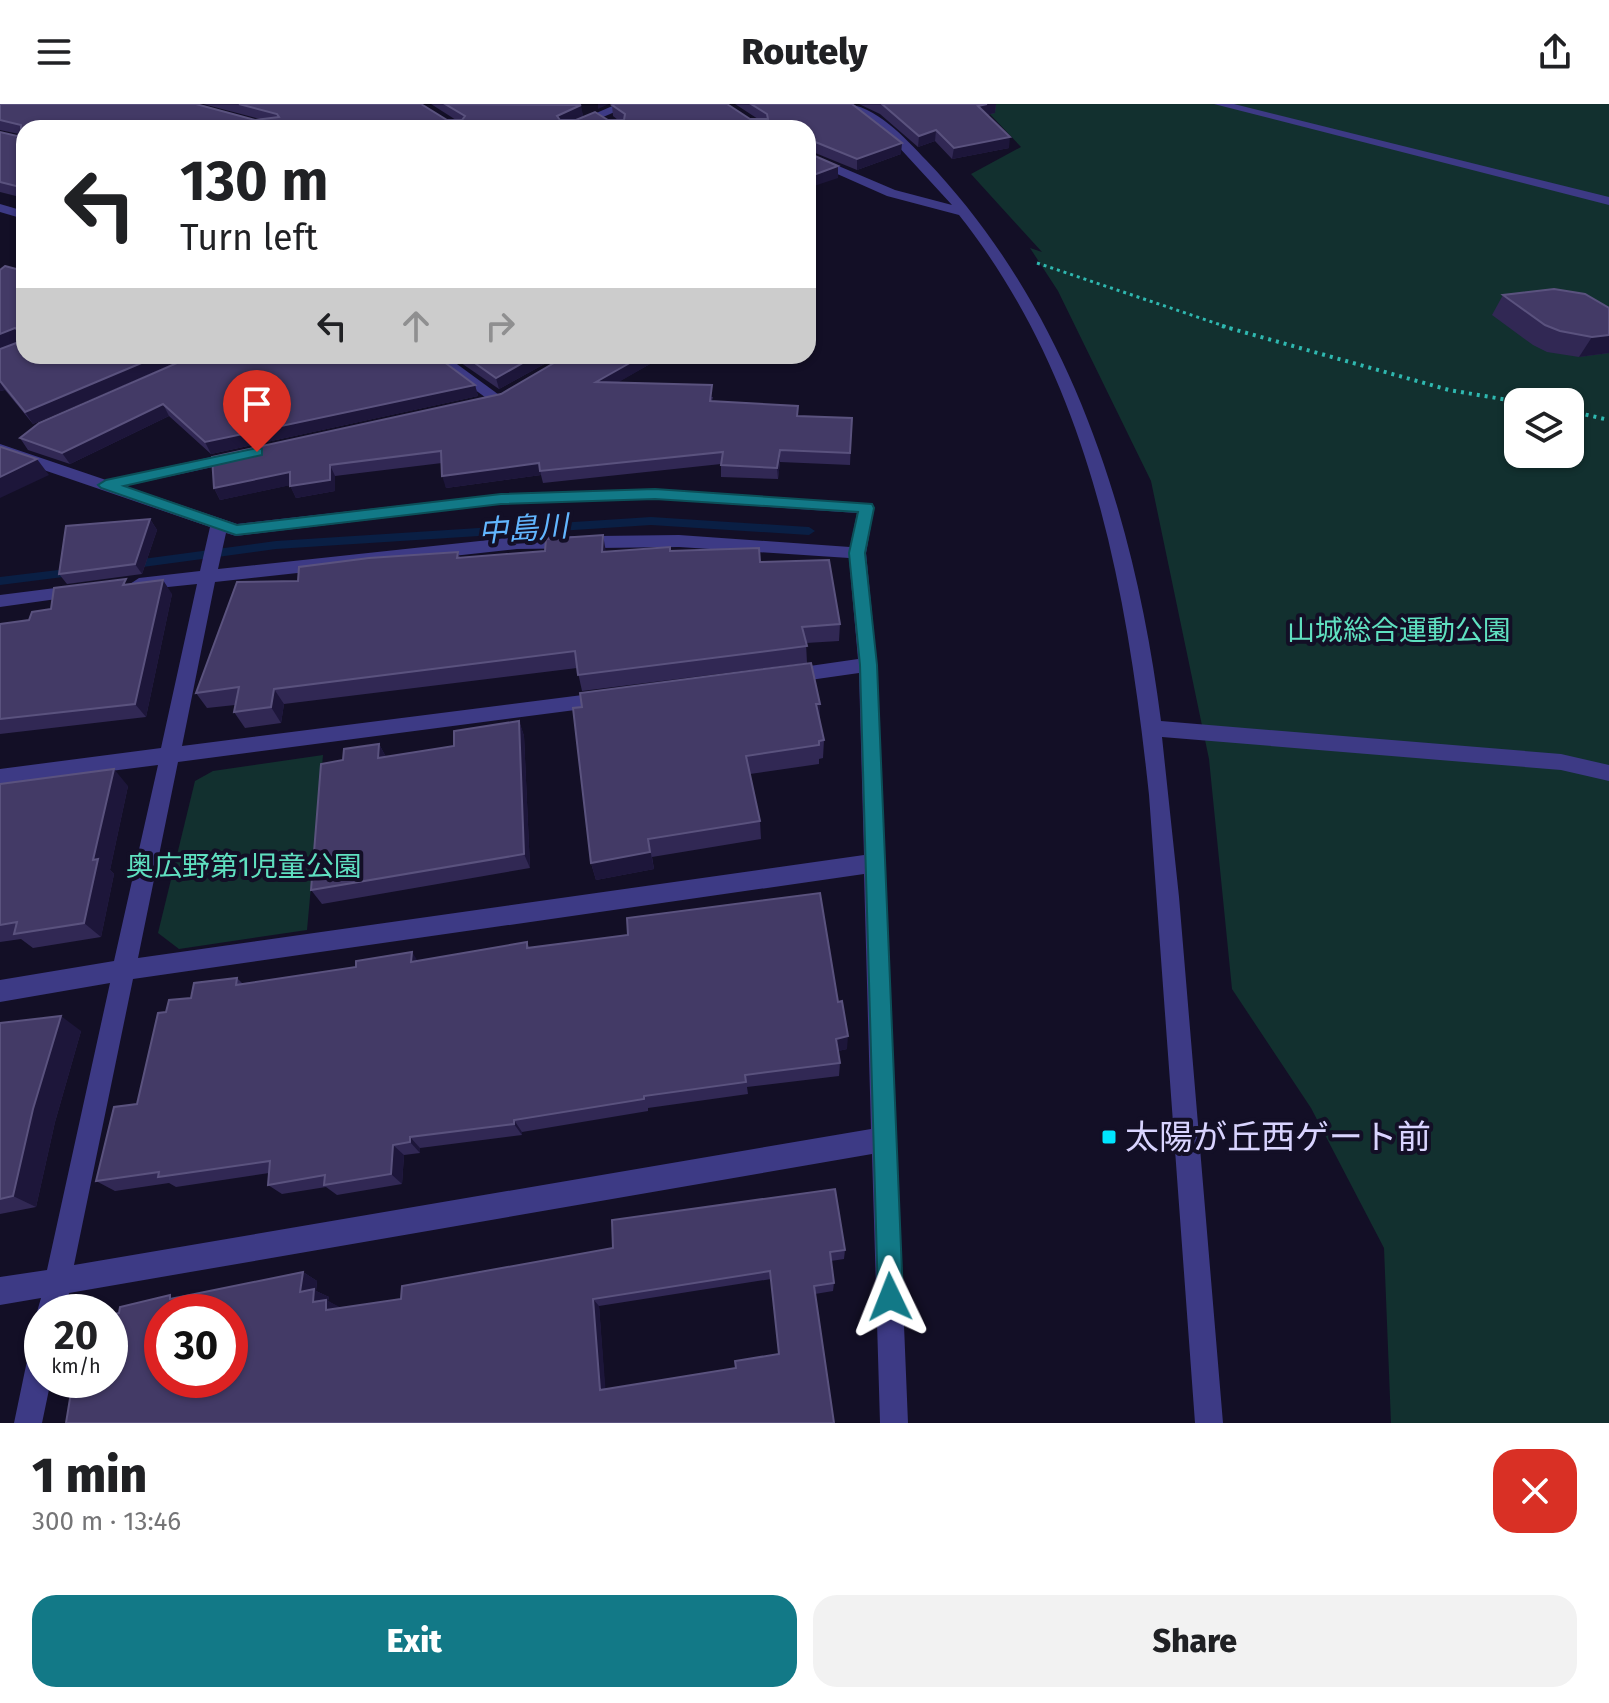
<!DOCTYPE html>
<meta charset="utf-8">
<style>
body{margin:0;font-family:"Fira Sans","Noto Sans JP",sans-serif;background:#f2f2f2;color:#202124;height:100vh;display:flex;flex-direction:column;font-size:30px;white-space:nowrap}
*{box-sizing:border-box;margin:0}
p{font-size:26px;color:#757577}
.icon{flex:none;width:44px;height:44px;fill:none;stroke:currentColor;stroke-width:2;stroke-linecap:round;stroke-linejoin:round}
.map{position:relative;height:1319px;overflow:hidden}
.side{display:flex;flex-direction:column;background:#fff;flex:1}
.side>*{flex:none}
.top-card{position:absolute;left:16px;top:16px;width:800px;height:244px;border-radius:24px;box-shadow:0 2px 6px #0004;background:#fff;color:#202124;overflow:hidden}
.buttons{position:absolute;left:1504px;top:284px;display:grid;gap:16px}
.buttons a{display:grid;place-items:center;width:80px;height:80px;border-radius:16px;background:#fff;box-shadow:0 2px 6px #0004;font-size:40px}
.speed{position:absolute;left:24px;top:1190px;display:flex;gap:16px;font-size:40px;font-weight:700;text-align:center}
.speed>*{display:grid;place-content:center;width:104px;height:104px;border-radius:50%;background:#fff;box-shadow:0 2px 6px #0004;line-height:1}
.speed small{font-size:20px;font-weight:400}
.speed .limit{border:12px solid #d22;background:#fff;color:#111}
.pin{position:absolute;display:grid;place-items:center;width:68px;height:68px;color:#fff;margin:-82px -34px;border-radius:50% 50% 50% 0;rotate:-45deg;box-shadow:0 0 8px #0007}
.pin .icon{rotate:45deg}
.me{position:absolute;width:88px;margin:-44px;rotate:358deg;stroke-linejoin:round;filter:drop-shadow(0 0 6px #0008)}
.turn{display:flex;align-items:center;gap:28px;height:168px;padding:0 32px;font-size:36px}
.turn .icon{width:104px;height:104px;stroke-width:2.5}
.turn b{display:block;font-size:56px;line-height:68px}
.lanes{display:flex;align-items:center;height:76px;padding:0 32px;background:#0003;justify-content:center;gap:40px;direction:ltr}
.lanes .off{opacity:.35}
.round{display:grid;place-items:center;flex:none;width:84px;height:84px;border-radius:24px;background:#f2f2f2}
.head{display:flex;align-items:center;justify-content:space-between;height:136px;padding:0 32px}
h1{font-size:48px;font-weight:800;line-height:60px}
.primary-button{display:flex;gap:16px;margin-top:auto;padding:16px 32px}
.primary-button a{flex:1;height:92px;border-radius:24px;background:#127987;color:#fff;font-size:32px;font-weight:800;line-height:92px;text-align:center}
.primary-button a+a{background:#f2f2f2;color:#202124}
header{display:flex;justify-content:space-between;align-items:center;height:104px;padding:0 32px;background:#fff;font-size:36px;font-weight:800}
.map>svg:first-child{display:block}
</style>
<header><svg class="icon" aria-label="menu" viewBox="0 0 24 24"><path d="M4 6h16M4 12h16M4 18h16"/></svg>Routely<svg class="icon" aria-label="share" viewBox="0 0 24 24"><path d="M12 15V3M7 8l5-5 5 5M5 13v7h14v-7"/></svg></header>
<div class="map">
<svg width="1609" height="1319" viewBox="0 0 1609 1319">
<rect width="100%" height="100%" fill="#130f26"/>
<!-- green -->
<g fill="#12302f" fill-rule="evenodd">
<path d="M 974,0 L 1609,0 L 1609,1319 L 1391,1319 L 1384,1144 L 1311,1004 L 1232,885 L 1209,655 L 1151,377 L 1058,187 L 1030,144 L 1042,148 L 971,70 L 1021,43 L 987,7 ZM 1518,298 L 1570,298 L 1570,350 L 1518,350 Z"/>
<path d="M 323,651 L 307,826 L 179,845 L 158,829 L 195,677 L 213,667 Z"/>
</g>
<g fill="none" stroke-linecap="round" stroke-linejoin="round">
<!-- stream -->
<g fill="#0a1f44" fill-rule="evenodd">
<path d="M 651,413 L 809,423 L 815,427 L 809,431 L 651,421 L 276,445 L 128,465 L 122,461 L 128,457 L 276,437 Z"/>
<path d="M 75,464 L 81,468 L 79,471 L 0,481 L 0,473 Z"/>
</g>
<!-- path-far1 -->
<path stroke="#2fb8b0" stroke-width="3" stroke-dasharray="3 4" stroke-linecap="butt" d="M 1037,159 L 1230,224"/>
<!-- path -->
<g stroke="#2fb8b0" stroke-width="4" stroke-dasharray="3 5" stroke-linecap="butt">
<path d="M 1222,222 L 1449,286 L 1520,298"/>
<path d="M 1570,307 L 1609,316"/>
</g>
<!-- minor -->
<g fill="#3d3a85" fill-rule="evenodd">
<path d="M 617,0 L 633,0 L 578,24 L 562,24 Z"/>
<path d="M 843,0 C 875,0 906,35 926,56 C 1071,208 1135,413 1161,617 L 1561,650 L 1609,661 L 1609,677 L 1561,666 L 1162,633 L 1179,793 L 1223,1319 L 1195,1319 L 1149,691 C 1127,485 1091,278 959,111 L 887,92 L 808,57 L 808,49 L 895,86 L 952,101 L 896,40 Z"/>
<path d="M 1214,0 L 1234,0 L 1609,93 L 1609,101 Z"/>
<path d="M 0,100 L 24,107 L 24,115 L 0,108 Z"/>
<path d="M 429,252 L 446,252 L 506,296 L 503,299 L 493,299 Z"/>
<path d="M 0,340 L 106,376 L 239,347 L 245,348 L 245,356 L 125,382 L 237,420 L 501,390 L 655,385 L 872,400 L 874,404 L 866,449 L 877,561 L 908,1319 L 880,1319 L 872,1050 L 69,1189 L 65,1208 L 42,1208 L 42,1218 L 37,1208 L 41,1194 L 0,1201 L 0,1173 L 47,1166 L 110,879 L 0,898 L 0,876 L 114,857 L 158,661 L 0,681 L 0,665 L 161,644 L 197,480 L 139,486 L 130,480 L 139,474 L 200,467 L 210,423 L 0,351 ZM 655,395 L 857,409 L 850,443 L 679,431 L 517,433 L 218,465 L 226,429 L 236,432 L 501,400 ZM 679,443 L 849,454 L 858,555 L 789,565 L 780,572 L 789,579 L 859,569 L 864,751 L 138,854 L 178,658 L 606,602 L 613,600 L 616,595 L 613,590 L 606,588 L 182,642 L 215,478 L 517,445 ZM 864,770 L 871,1025 L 74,1161 L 133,875 Z"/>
<path d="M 79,481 L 85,483 L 88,487 L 85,491 L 0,503 L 0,491 Z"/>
<path d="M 42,1238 L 42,1276 L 51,1276 L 42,1319 L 14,1319 L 28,1252 L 32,1242 Z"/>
</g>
</g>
<!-- wall -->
<g fill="#312854" fill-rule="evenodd">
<path d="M 0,0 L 255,16 L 260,15 L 203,0 L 421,0 L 447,16 L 456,16 L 431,0 L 580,0 L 583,12 L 574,16 L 618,16 L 613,12 L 612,1 L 750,15 L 758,15 L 735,0 L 852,0 L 901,50 L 857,66 L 808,46 L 808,24 L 24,24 L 24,94 L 0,88 L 0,28 L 17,32 L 19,30 L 0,26 Z"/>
<path d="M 859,0 L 996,0 L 995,9 L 987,11 L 1009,44 L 952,55 L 935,37 L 918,43 L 880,10 Z"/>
<path d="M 0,166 L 191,252 L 33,320 L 5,286 L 0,287 Z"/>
<path d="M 1503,191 L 1609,204 L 1609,249 L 1579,253 L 1547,248 L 1533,241 L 1492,211 Z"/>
<path d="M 193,252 L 475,281 L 478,292 L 211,350 L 169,312 L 70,360 L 28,346 L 20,334 Z"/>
<path d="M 451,252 L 559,252 L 499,285 Z"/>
<path d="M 566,252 L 664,252 L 618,278 L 713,293 L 712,297 L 798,302 L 798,312 L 852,314 L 850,361 L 780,358 L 778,375 L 721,373 L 721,360 L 543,379 L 541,371 L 446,384 L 442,359 L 335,372 L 335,387 L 296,394 L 290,381 L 220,396 L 214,384 L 501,290 Z"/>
<path d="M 150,415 L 157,426 L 142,470 L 67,480 L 59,470 Z"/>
<path d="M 670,447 L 760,458 L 840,520 L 839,537 L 806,539 L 807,559 L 582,587 L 577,564 L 284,600 L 281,619 L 245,624 L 234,608 L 235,601 L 207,604 L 196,589 L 298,477 L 458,448 L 460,454 L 606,448 Z"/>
<path d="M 130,481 L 172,490 L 146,613 L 0,630 L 0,520 L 29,516 L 51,505 Z"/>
<path d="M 820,600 L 820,619 L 824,636 L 823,654 L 819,655 L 819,660 L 750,670 L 760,717 L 761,735 L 652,753 L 654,765 L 596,776 L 591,759 Z"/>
<path d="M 519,617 L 524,632 L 530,764 L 322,800 L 311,786 L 343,656 L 379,640 L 386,653 L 454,642 Z"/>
<path d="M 0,680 L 128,682 L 110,766 L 114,770 L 101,833 L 33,844 L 21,835 L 0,838 Z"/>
<path d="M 527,838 L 529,843 L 847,945 L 838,947 L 840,959 L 839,972 L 747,983 L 748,990 L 648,1004 L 648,1007 L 522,1028 L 522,1031 L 420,1044 L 420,1049 L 404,1051 L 402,1080 L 337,1091 L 326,1083 L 282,1090 L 268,1081 L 269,1069 L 176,1083 L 169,1079 L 115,1087 L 96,1077 L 137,1000 L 166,908 L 191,894 L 237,874 L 243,880 L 418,857 Z"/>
<path d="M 0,919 L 81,927 L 55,1018 L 36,1103 L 0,1110 Z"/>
<path d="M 845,1146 L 844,1155 L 831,1157 L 834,1179 L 833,1187 L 815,1190 L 834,1319 L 66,1319 L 119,1209 L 176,1194 L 303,1168 L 317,1177 L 316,1187 L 329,1193 L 328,1197 L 340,1204 ZM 771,1175 L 779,1250 L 736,1264 L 605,1285 L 599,1202 Z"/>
</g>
<!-- shaded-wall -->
<g fill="#1d163a">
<path d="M 598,0 L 609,0 L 598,5 Z"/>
<path d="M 987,0 L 996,0 L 995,9 L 977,13 L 978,2 Z"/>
<path d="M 581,1 L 583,12 L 559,23 L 557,12 Z"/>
<path d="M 936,26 L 935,37 L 918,43 L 919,32 Z"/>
<path d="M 1010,33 L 1009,44 L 952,55 L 954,44 Z"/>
<path d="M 902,39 L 901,50 L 857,66 L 857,55 Z"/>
<path d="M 838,62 L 838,74 L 808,84 L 808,73 Z"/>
<path d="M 15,224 L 23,236 L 0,245 L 0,230 Z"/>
<path d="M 1609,231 L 1609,249 L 1579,253 L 1592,233 Z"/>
<path d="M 158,252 L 191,252 L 33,320 L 25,308 Z"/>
<path d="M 535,252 L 559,252 L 499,285 L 496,274 Z"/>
<path d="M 642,252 L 664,252 L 598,290 L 596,278 Z"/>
<path d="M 0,278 L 5,286 L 0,287 Z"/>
<path d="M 475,281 L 478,292 L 211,350 L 205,338 Z"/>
<path d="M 163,300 L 169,312 L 70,360 L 62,349 Z"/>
<path d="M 780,346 L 780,358 L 778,375 L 777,364 Z"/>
<path d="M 37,355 L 49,371 L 0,394 L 0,373 Z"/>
<path d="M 539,359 L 541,371 L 446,384 L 442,372 Z"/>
<path d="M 330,361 L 335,372 L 335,387 L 296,394 L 290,382 Z"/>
<path d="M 290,368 L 296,380 L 220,396 L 214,384 Z"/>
<path d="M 150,415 L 157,426 L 142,470 L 135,460 Z"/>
<path d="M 603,431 L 606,448 L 602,448 Z"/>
<path d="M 163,476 L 172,490 L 146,613 L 135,600 Z"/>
<path d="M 274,585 L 284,600 L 281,619 L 271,603 Z"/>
<path d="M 816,600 L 820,600 L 820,619 Z"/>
<path d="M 519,617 L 524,632 L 530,764 L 524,750 Z"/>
<path d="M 379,640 L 387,655 L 378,654 Z"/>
<path d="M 114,665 L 128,682 L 110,766 L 114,770 L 101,833 L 84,819 L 93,756 Z"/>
<path d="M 648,735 L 654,765 L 596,776 L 591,759 Z"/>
<path d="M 412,848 L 421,862 L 411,858 Z"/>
<path d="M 61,912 L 81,927 L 55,1018 L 36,1103 L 13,1092 L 33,1005 Z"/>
<path d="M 848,932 L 847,945 L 835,948 L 836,935 Z"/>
<path d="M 514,1016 L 522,1028 L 522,1031 L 514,1020 Z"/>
<path d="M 410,1033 L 420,1044 L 420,1049 L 410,1038 Z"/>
<path d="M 393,1041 L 404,1051 L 402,1080 L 391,1070 Z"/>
<path d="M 303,1168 L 317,1177 L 316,1187 L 329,1193 L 328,1197 L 340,1203 L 340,1213 L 313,1198 L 300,1188 Z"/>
<path d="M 593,1195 L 599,1202 L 606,1291 L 600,1286 Z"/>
</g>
<!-- building -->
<g fill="#433a66" stroke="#5a527e" stroke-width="2" fill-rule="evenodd">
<path d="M 0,0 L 196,0 L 255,16 L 279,13 L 277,10 L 239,0 L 421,0 L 447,16 L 462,16 L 465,12 L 445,0 L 581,1 L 557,12 L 560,16 L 576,16 L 595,8 L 608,16 L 624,16 L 625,10 L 612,1 L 615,0 L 727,0 L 750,15 L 768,15 L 767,10 L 751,0 L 852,0 L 902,39 L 857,55 L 808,35 L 808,24 L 24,24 L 24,84 L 0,78 L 0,28 L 17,32 L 21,29 L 21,21 L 0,16 Z"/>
<path d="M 882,0 L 987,0 L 978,2 L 1010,33 L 954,44 L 936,26 L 919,32 Z"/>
<path d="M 808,49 L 838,62 L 808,73 Z"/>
<path d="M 5,162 L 24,167 L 24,252 L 158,252 L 25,308 L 0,277 L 0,245 L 19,238 L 19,227 L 15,224 L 0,230 L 0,166 Z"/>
<path d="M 1554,185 L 1585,190 L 1609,204 L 1609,231 L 1592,233 L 1560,227 L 1545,221 L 1503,191 Z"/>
<path d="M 193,252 L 436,252 L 475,281 L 205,338 L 163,300 L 62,349 L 20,334 L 39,319 Z"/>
<path d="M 465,252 L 535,252 L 496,274 Z"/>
<path d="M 566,252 L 642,252 L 596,278 L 712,281 L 710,297 L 798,302 L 797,312 L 852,314 L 850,349 L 780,346 L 777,364 L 721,361 L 723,348 L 540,367 L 539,359 L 442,372 L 441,347 L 330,361 L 330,376 L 290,382 L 290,368 L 214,384 L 212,353 L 501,290 Z"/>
<path d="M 0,343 L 1,343 L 37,355 L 0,373 Z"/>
<path d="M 150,415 L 135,460 L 59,470 L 66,422 Z"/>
<path d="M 603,431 L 602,448 L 670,443 L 670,447 L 759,444 L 760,458 L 829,456 L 840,520 L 802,523 L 807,542 L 578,571 L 575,547 L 274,585 L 271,603 L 234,608 L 239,583 L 196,589 L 237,478 L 298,477 L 299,463 L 369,454 L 458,448 L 457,454 L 545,447 L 546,435 Z"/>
<path d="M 126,475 L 123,481 L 163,476 L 135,600 L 0,615 L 0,520 L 29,516 L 32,508 L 51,505 L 54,484 Z"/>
<path d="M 811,559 L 820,600 L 816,600 L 824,636 L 819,637 L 819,641 L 746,652 L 760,717 L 648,735 L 650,748 L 591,759 L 573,604 L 582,603 L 580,589 Z"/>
<path d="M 519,617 L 524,750 L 311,786 L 321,660 L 343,656 L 344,645 L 379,640 L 378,654 L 454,642 L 454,627 Z"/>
<path d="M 114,665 L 93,756 L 98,755 L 84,819 L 14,830 L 17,818 L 0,821 L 0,680 Z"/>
<path d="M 820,789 L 838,898 L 842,897 L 848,932 L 836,935 L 840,959 L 745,971 L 746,978 L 644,992 L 644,995 L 514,1016 L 514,1020 L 410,1033 L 410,1038 L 393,1041 L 391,1070 L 324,1081 L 325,1071 L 268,1081 L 270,1057 L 158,1073 L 159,1068 L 96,1077 L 114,1003 L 137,1000 L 158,909 L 166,908 L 169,896 L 191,894 L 194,879 L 237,874 L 236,881 L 356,863 L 356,857 L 412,848 L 411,858 L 527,838 L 527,844 L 628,831 L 627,814 Z"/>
<path d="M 61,912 L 33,1005 L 13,1092 L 0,1095 L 0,919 Z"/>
<path d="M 835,1085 L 845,1146 L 830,1148 L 834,1179 L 814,1182 L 834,1319 L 66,1319 L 73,1276 L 110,1276 L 110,1211 L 119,1209 L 120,1203 L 170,1191 L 170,1195 L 303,1168 L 300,1188 L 314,1185 L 313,1198 L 326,1196 L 326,1206 L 401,1195 L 402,1182 L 613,1144 L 612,1116 ZM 770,1167 L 779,1250 L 735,1257 L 736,1264 L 600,1286 L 593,1195 ZM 162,1208 L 230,1208 L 230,1276 L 162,1276 Z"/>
</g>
<!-- route -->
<path fill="#127987" stroke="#0c4f58" stroke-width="2" d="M 257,344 L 262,345 L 262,351 L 124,382 L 237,421 L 501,390 L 655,385 L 872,400 L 874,404 L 865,449 L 877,561 L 903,1193 L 899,1202 L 890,1205 L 882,1202 L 878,1193 L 860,561 L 849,449 L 858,408 L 655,395 L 501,400 L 236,431 L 101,384 L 98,381 L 106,376 Z"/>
<!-- markers -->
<rect fill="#00e5ff" stroke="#130f26" stroke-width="3" x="1101" y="1025" width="16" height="16" rx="4"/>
<g text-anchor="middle" stroke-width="8" stroke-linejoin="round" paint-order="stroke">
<!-- park labels -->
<g font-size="28" fill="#5fe0c0" stroke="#130f26">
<text x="1399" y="536">山城総合運動公園</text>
<text x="244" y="772">奥広野第1児童公園</text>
</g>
<!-- water labels -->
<g font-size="30" font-style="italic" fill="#62b6ff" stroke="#130f26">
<text transform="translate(523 425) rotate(-4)" y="10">中島川</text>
</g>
<!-- near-poi labels -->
<g font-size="34" fill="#d9d4ff" stroke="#130f26" text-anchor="start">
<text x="1125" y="1045">太陽が丘西ゲート前</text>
</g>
</g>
</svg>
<div class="buttons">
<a><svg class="icon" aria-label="layers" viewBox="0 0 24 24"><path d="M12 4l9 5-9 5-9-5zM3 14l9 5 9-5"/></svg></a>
</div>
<div class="speed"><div>20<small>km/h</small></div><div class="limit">30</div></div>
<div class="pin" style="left:257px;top:348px;background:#d93025"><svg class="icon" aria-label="arrive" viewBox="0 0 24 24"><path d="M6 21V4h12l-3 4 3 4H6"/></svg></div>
<svg class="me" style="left:890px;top:1193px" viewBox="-20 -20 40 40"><path d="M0-17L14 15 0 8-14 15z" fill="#127987" stroke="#fff" stroke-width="4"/></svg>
<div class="top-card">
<div class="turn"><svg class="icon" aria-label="left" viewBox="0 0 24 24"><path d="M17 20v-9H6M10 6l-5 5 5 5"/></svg><div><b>130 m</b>Turn left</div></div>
<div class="lanes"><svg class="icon" aria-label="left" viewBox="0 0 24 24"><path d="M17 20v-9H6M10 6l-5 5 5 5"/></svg><svg class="icon off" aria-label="ahead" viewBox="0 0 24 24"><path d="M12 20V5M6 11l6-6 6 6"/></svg><svg class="icon off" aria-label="right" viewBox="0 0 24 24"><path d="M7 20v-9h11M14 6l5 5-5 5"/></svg></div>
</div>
</div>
<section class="side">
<div class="head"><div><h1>1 min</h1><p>300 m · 13:46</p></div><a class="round" style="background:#d93025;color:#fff"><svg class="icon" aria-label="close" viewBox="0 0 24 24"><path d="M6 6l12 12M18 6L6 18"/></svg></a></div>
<div class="primary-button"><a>Exit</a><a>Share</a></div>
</section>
